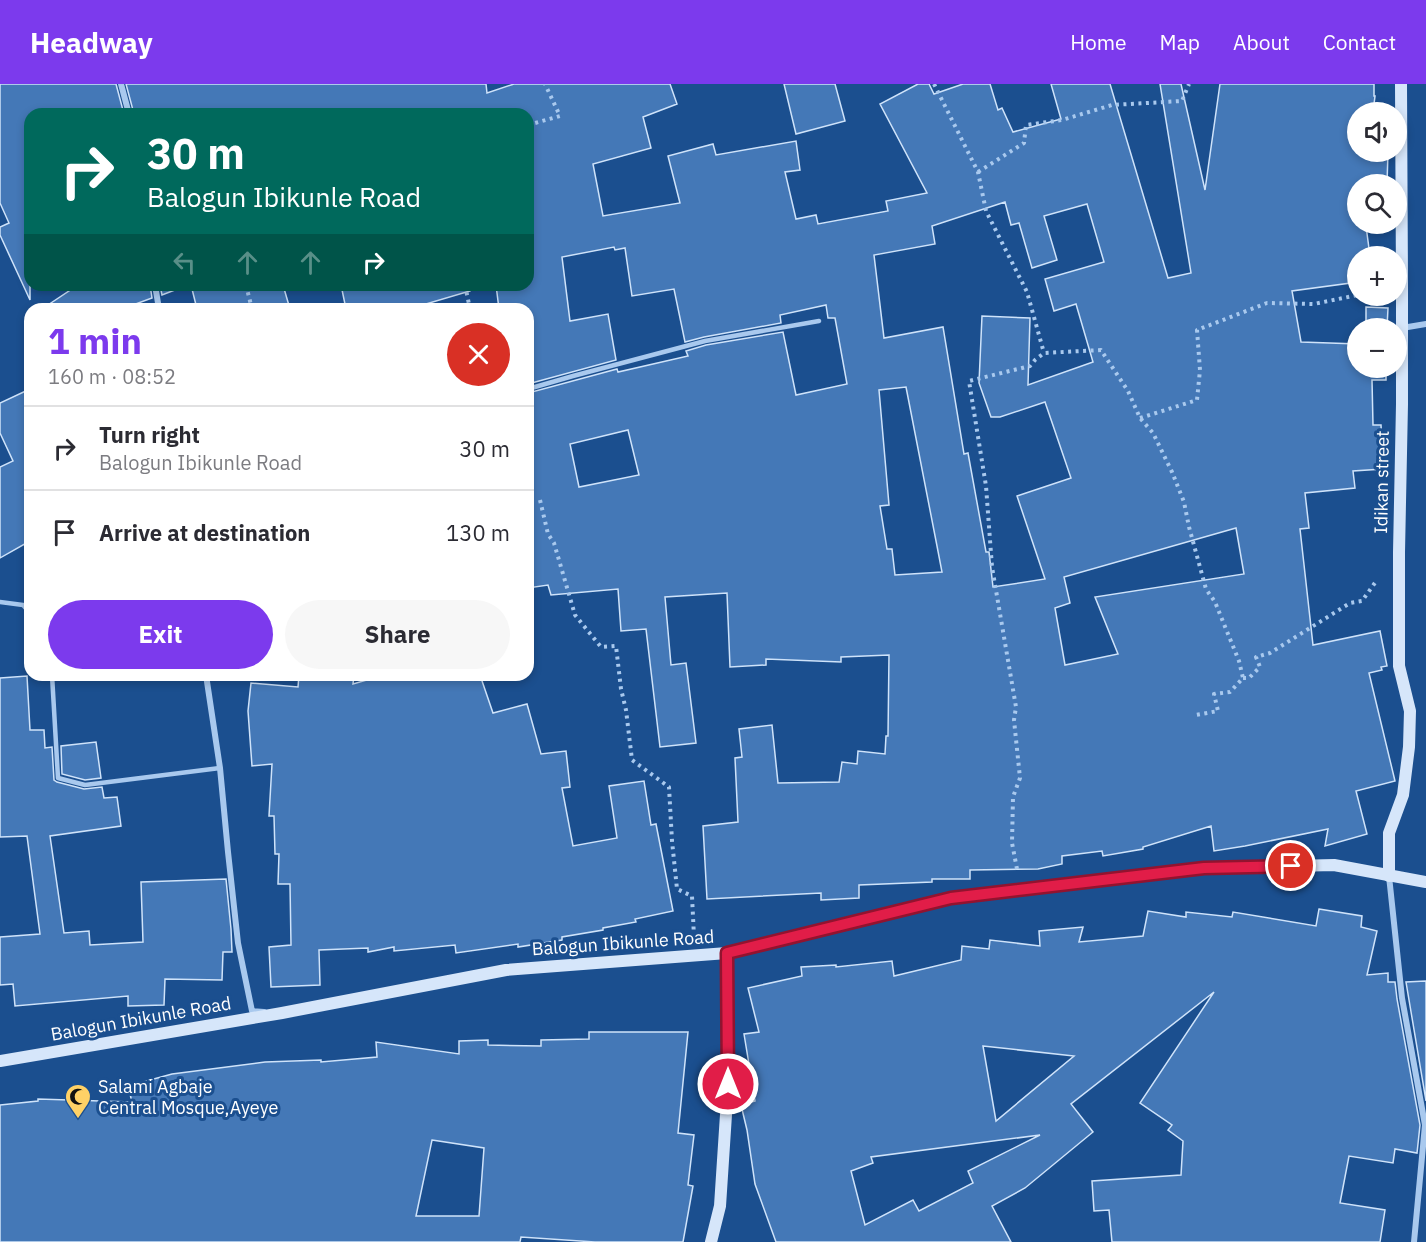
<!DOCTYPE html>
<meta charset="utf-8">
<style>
body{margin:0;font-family:"IBM Plex Sans",sans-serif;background:#f7f7f7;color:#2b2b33;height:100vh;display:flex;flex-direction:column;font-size:22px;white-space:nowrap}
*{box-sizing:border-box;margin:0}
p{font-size:20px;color:#7c7c81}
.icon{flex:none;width:33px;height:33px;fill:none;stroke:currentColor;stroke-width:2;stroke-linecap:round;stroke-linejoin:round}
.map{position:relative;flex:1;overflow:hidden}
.panel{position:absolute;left:24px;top:219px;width:510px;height:378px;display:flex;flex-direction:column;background:#fff;border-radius:18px;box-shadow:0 3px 9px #0003}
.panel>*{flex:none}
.top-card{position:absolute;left:24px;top:24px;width:510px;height:183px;border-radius:18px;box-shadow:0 3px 9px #0003;background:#00695c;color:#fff;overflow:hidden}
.controls{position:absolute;left:1347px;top:18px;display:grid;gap:12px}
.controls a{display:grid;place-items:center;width:60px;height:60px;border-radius:50%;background:#fff;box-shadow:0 3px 9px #0003;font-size:30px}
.pin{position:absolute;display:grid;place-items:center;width:51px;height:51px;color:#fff;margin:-26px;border:3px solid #fff;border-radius:50%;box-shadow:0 2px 6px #0007}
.me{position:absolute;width:66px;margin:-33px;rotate:0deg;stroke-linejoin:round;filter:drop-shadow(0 0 4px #0008)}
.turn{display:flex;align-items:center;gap:21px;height:126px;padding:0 24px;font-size:27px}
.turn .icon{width:78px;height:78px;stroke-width:2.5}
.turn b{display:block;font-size:42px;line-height:51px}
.lanes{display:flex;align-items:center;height:57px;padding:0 24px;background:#0003;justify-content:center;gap:30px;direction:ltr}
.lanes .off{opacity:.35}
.round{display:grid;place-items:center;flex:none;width:63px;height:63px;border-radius:32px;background:#f7f7f7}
.overview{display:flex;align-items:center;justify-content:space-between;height:102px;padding:0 24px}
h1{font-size:36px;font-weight:700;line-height:45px;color:#7c3aed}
.primary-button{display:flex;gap:12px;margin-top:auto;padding:12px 24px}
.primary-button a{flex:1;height:69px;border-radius:36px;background:#7c3aed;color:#fff;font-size:24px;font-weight:700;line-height:69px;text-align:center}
.primary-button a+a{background:#f7f7f7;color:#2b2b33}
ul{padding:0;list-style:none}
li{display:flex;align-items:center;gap:18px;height:84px;padding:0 24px;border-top:2px solid #e1e1e2}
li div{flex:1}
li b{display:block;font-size:22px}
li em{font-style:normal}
header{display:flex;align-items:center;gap:36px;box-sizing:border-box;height:84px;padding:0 30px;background:#7c3aed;color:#fff}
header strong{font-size:28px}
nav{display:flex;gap:33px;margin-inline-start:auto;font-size:21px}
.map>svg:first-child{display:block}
</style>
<header>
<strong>Headway</strong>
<nav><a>Home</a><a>Map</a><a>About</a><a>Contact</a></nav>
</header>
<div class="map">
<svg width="1426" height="1158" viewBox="0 0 1426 1158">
<rect width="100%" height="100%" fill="#1b4f8f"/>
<!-- building -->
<g fill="#4478b7" stroke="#cfe3fa" stroke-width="1.5" fill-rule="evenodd">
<path d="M 0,0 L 116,0 L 124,30 L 30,30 L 30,216 L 0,151 L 0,143 L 9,139 L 0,119 Z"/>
<path d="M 126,0 L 486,0 L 487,9 L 514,0 L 670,0 L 677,20 L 643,33 L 651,64 L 593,80 L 603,132 L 680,119 L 668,72 L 713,60 L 716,71 L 796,57 L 800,86 L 785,88 L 796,135 L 816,131 L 818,140 L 888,127 L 886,117 L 927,109 L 880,20 L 918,0 L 929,0 L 934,10 L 963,0 L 990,0 L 998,26 L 1002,24 L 1013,48 L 1061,35 L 1051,0 L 1110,0 L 1168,194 L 1191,189 L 1160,0 L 1181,0 L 1205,106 L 1220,0 L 1374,0 L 1374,12 L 1375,12 L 1373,28 L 1358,28 L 1358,68 L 1388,68 L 1387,100 L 1358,100 L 1358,140 L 1380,140 L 1380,141 L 1366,142 L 1370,172 L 1358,172 L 1358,198 L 1292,207 L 1301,258 L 1358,260 L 1358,284 L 1386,284 L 1386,296 L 1372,296 L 1373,341 L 1381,341 L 1383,385 L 1353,387 L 1355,404 L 1305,409 L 1309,444 L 1300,445 L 1313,561 L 1380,547 L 1387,582 L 1381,583 L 1382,586 L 1369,589 L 1395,697 L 1356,707 L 1367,750 L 1325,762 L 1328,745 L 1245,762 L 1214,767 L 1211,742 L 1143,763 L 1143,765 L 1103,772 L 1102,767 L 1062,772 L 1062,780 L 1038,785 L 970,786 L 970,795 L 932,795 L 932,798 L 859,801 L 859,814 L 821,816 L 821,809 L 707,815 L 703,742 L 738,738 L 735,674 L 742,673 L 739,645 L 772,641 L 778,699 L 839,698 L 842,678 L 857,680 L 858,667 L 885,670 L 886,652 L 888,652 L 889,571 L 841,573 L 841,578 L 766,575 L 766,581 L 730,583 L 727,509 L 665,513 L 671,581 L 686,579 L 696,659 L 660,663 L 646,545 L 621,547 L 618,505 L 551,511 L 548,501 L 528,504 L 528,309 L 617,285 L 618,288 L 688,272 L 686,267 L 706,261 L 783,248 L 796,311 L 847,300 L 835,234 L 828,234 L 826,221 L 780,231 L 781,239 L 704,253 L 685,258 L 674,205 L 632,212 L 625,164 L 615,166 L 614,163 L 562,173 L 570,237 L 608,230 L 616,276 L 528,300 L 528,225 L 499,225 L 496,201 L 528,201 L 528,30 L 134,30 ZM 1005,118 L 1011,141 L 1019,139 L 1032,184 L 1057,176 L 1044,132 L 1087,120 L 1104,178 L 1045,195 L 1054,227 L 1076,220 L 1093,278 L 1028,301 L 1030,234 L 982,232 L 979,299 L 991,333 L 1000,333 L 1045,318 L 1071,394 L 1017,412 L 1045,495 L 993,503 L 989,468 L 986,468 L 968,369 L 964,370 L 943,243 L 884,254 L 874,171 L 935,160 L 932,142 ZM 906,303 L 937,462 L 942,488 L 895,491 L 892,465 L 887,465 L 880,422 L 889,421 L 879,306 ZM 628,346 L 639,391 L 579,403 L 570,360 ZM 1236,444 L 1244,490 L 1095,513 L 1118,570 L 1065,581 L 1055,524 L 1070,519 L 1064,493 Z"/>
<path d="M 784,0 L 835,0 L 845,37 L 796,50 Z"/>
<path d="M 78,201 L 150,201 L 152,214 L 122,225 L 42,225 Z"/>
<path d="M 160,201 L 179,201 L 180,204 L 162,211 Z"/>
<path d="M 191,201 L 283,201 L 290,225 L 197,225 Z"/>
<path d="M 341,201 L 469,201 L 470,207 L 409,225 L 346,225 Z"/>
<path d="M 1366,223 L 1388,224 L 1387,244 L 1366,244 Z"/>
<path d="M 30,305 L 30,457 L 0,474 L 0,383 L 13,377 L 0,349 L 0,319 Z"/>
<path d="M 299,591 L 354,591 L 353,600 L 384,591 L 480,591 L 493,629 L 527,620 L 541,670 L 566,667 L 570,703 L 562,704 L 573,762 L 617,754 L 609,702 L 644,697 L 651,741 L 656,740 L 673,827 L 635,835 L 636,838 L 603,844 L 603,846 L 562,853 L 562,856 L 518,863 L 518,860 L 456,869 L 455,861 L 394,867 L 394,863 L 368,868 L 368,864 L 319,866 L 320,901 L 271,903 L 269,863 L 291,861 L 290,800 L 278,800 L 279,770 L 275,770 L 274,732 L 269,732 L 272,680 L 252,682 L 248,627 L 251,599 L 298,603 Z"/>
<path d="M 27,592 L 30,646 L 44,646 L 45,664 L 52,663 L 54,696 L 57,698 L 84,705 L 102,703 L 104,714 L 117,713 L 121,742 L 50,752 L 64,849 L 89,847 L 90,861 L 143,858 L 141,798 L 226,795 L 231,845 L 232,868 L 223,868 L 222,896 L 165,895 L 164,921 L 128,922 L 128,912 L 15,922 L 13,900 L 0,901 L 0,853 L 40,850 L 27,752 L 0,753 L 0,594 Z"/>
<path d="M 96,658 L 101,694 L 85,696 L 62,690 L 61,662 Z"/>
<path d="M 1319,825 L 1362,832 L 1361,843 L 1377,847 L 1367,891 L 1388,889 L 1388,898 L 1395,898 L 1397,915 L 1420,1041 L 1417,1069 L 1395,1065 L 1393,1079 L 1349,1072 L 1340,1119 L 1385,1126 L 1380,1158 L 1112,1158 L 1109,1126 L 1094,1127 L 1092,1097 L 1181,1091 L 1183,1057 L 1168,1046 L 1172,1041 L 1140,1019 L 1214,908 L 1071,1020 L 1093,1048 L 1025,1104 L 992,1122 L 1011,1158 L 776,1158 L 755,1100 L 747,1046 L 741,1021 L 755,1017 L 744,950 L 759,948 L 748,904 L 802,892 L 801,883 L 836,881 L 836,883 L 892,877 L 894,892 L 961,876 L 962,862 L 989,865 L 990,856 L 1040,862 L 1039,847 L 1083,843 L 1079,858 L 1143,852 L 1148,827 L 1186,833 L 1186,828 L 1232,833 L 1233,828 L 1316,842 ZM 983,962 L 1074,972 L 996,1037 ZM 1040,1051 L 968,1087 L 973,1099 L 919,1127 L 913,1116 L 865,1141 L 851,1087 L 873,1079 L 871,1073 Z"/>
<path d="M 1426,897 L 1426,1017 L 1406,898 Z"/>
<path d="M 589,948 L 688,948 L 678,1049 L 694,1051 L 688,1101 L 693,1102 L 683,1158 L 595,1158 L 521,1153 L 520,1158 L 0,1158 L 0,1021 L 38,1017 L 38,1015 L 132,1018 L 128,1002 L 172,990 L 265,978 L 321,976 L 321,978 L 377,973 L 376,958 L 459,970 L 459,957 L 488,956 L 488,961 L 541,962 L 541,956 L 589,955 ZM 432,1056 L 484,1064 L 479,1132 L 416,1132 Z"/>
</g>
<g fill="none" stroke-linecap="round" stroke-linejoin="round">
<!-- path -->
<g stroke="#a9c9ee" stroke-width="4" stroke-dasharray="3 4.5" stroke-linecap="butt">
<path d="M 934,0 L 978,88 L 986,127 L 1027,208 L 1044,269"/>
<path d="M 528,41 L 560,32 L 545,0"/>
<path d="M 978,88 L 1024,59 L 1026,41 L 1062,36 L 1112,21 L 1182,17 L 1189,0"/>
<path d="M 246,201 L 252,225"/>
<path d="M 465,201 L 470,225"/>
<path d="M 1140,334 L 1197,316 L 1200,286 L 1197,246 L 1267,219 L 1314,220 L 1358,211"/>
<path d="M 540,416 L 548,450 L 554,459 L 575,531 L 601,563 L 616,562 L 621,605 L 626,626 L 632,676 L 669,703 L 672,757 L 677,805 L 692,812 L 694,853"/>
<path d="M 224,594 L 291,593 L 291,591"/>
<path d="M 1243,594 L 1249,594 L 1260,583 L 1256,573 L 1270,569 L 1350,519 L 1362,517 L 1377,496"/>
<path d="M 1017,785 L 1012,759 L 1013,713 L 1020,694 L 1014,636 L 1016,623 L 992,483 L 986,402 L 969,297 L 1030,282 L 1035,276 L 1044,269 L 1101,266 L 1128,307 L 1140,334 L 1153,349 L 1172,388 L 1184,418 L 1189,443 L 1206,505 L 1215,518 L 1239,577 L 1243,594 L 1230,608 L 1214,610 L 1218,627 L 1196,631"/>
</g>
<!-- lane -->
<g stroke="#a9c9ee" stroke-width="4.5">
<path d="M 528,305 L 573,292 L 705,257 L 819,237"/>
<path d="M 0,518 L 23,521 L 30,529"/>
<path d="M 52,591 L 58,694 L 85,701 L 220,684"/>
</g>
<!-- street -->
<g stroke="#a9c9ee" stroke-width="6">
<path d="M 121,0 L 129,30"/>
<path d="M 155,201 L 159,225"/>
<path d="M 1402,244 L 1426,240"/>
<path d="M 206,591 L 220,684 L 228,768 L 238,859 L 252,927 L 264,928"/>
<path d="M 1389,792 L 1402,914 L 1425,1041 L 1414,1158"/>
</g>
<!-- secondary -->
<g stroke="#d6e6fa" stroke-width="12">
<path d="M 1389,792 L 1389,749 L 1403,711 L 1409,663 L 1410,627 L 1399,582 L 1399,468 L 1402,320 L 1402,201 L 1401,0"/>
<path d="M 0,977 L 282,929 L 506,886 L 727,869 L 951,814 L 1204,784 L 1334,781 L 1426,798"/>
<path d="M 711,1158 L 720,1122 L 728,1000 L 727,869"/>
</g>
</g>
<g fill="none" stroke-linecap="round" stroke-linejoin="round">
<defs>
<path id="route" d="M 728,1000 L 727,869 L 951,814 L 1204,784 L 1291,782"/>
</defs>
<!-- route casing -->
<use href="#route" stroke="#92132f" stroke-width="15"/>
<!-- route -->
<use href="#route" stroke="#e11d48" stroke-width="10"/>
</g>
<!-- icons -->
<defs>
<symbol id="mosque-pin" viewBox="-11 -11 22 30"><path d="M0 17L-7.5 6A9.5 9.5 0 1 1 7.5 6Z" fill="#ffd166" stroke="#1b4f8f"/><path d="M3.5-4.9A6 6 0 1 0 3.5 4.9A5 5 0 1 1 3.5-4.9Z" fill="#111"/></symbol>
</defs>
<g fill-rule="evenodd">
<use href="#mosque-pin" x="63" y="998" width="30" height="40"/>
</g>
<g text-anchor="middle" stroke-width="6" stroke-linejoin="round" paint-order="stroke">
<!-- street labels -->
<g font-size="18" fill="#fff" stroke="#1b4f8f">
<text transform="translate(1382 398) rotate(-89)" y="6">Idikan street</text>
<text transform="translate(623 859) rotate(-4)" y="6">Balogun Ibikunle Road</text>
<text transform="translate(141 935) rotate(-10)" y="6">Balogun Ibikunle Road</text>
</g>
<!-- poi labels -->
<g font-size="18" fill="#fff" stroke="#1b4f8f" text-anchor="start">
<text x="98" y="1009">Salami Agbaje<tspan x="98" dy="21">Central Mosque,Ayeye</tspan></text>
</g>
</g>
</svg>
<div class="controls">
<a><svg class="icon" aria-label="sound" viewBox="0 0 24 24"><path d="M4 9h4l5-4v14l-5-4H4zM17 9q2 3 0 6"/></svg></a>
<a><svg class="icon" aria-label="search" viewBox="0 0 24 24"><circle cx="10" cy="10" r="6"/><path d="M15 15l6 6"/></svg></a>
<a>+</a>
<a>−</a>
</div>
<div class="pin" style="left:1291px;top:782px;background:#d93025"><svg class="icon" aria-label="arrive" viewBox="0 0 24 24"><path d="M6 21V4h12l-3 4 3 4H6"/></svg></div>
<svg class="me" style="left:728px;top:1000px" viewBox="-20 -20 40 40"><circle r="17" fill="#e11d48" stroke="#fff" stroke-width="3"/><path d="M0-11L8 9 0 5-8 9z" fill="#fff"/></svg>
<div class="top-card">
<div class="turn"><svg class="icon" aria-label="right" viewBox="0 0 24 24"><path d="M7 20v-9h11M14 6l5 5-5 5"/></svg><div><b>30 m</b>Balogun Ibikunle Road</div></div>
<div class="lanes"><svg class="icon off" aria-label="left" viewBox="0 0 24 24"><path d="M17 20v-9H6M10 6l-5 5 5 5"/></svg><svg class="icon off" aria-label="ahead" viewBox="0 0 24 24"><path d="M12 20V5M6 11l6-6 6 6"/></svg><svg class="icon off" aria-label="ahead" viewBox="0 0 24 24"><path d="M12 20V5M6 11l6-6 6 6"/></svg><svg class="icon" aria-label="right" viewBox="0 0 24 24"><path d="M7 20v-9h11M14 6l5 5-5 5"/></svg></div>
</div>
<section class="panel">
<div class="overview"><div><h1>1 min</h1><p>160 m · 08:52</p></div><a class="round" style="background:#d93025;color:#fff"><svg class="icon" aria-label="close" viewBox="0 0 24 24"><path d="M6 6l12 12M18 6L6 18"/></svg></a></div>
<ul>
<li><svg class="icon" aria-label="right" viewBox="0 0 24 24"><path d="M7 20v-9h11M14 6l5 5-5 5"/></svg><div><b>Turn right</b><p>Balogun Ibikunle Road</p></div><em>30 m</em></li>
<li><svg class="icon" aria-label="arrive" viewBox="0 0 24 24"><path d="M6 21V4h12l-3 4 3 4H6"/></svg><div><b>Arrive at destination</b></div><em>130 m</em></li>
</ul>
<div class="primary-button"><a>Exit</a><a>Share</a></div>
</section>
</div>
